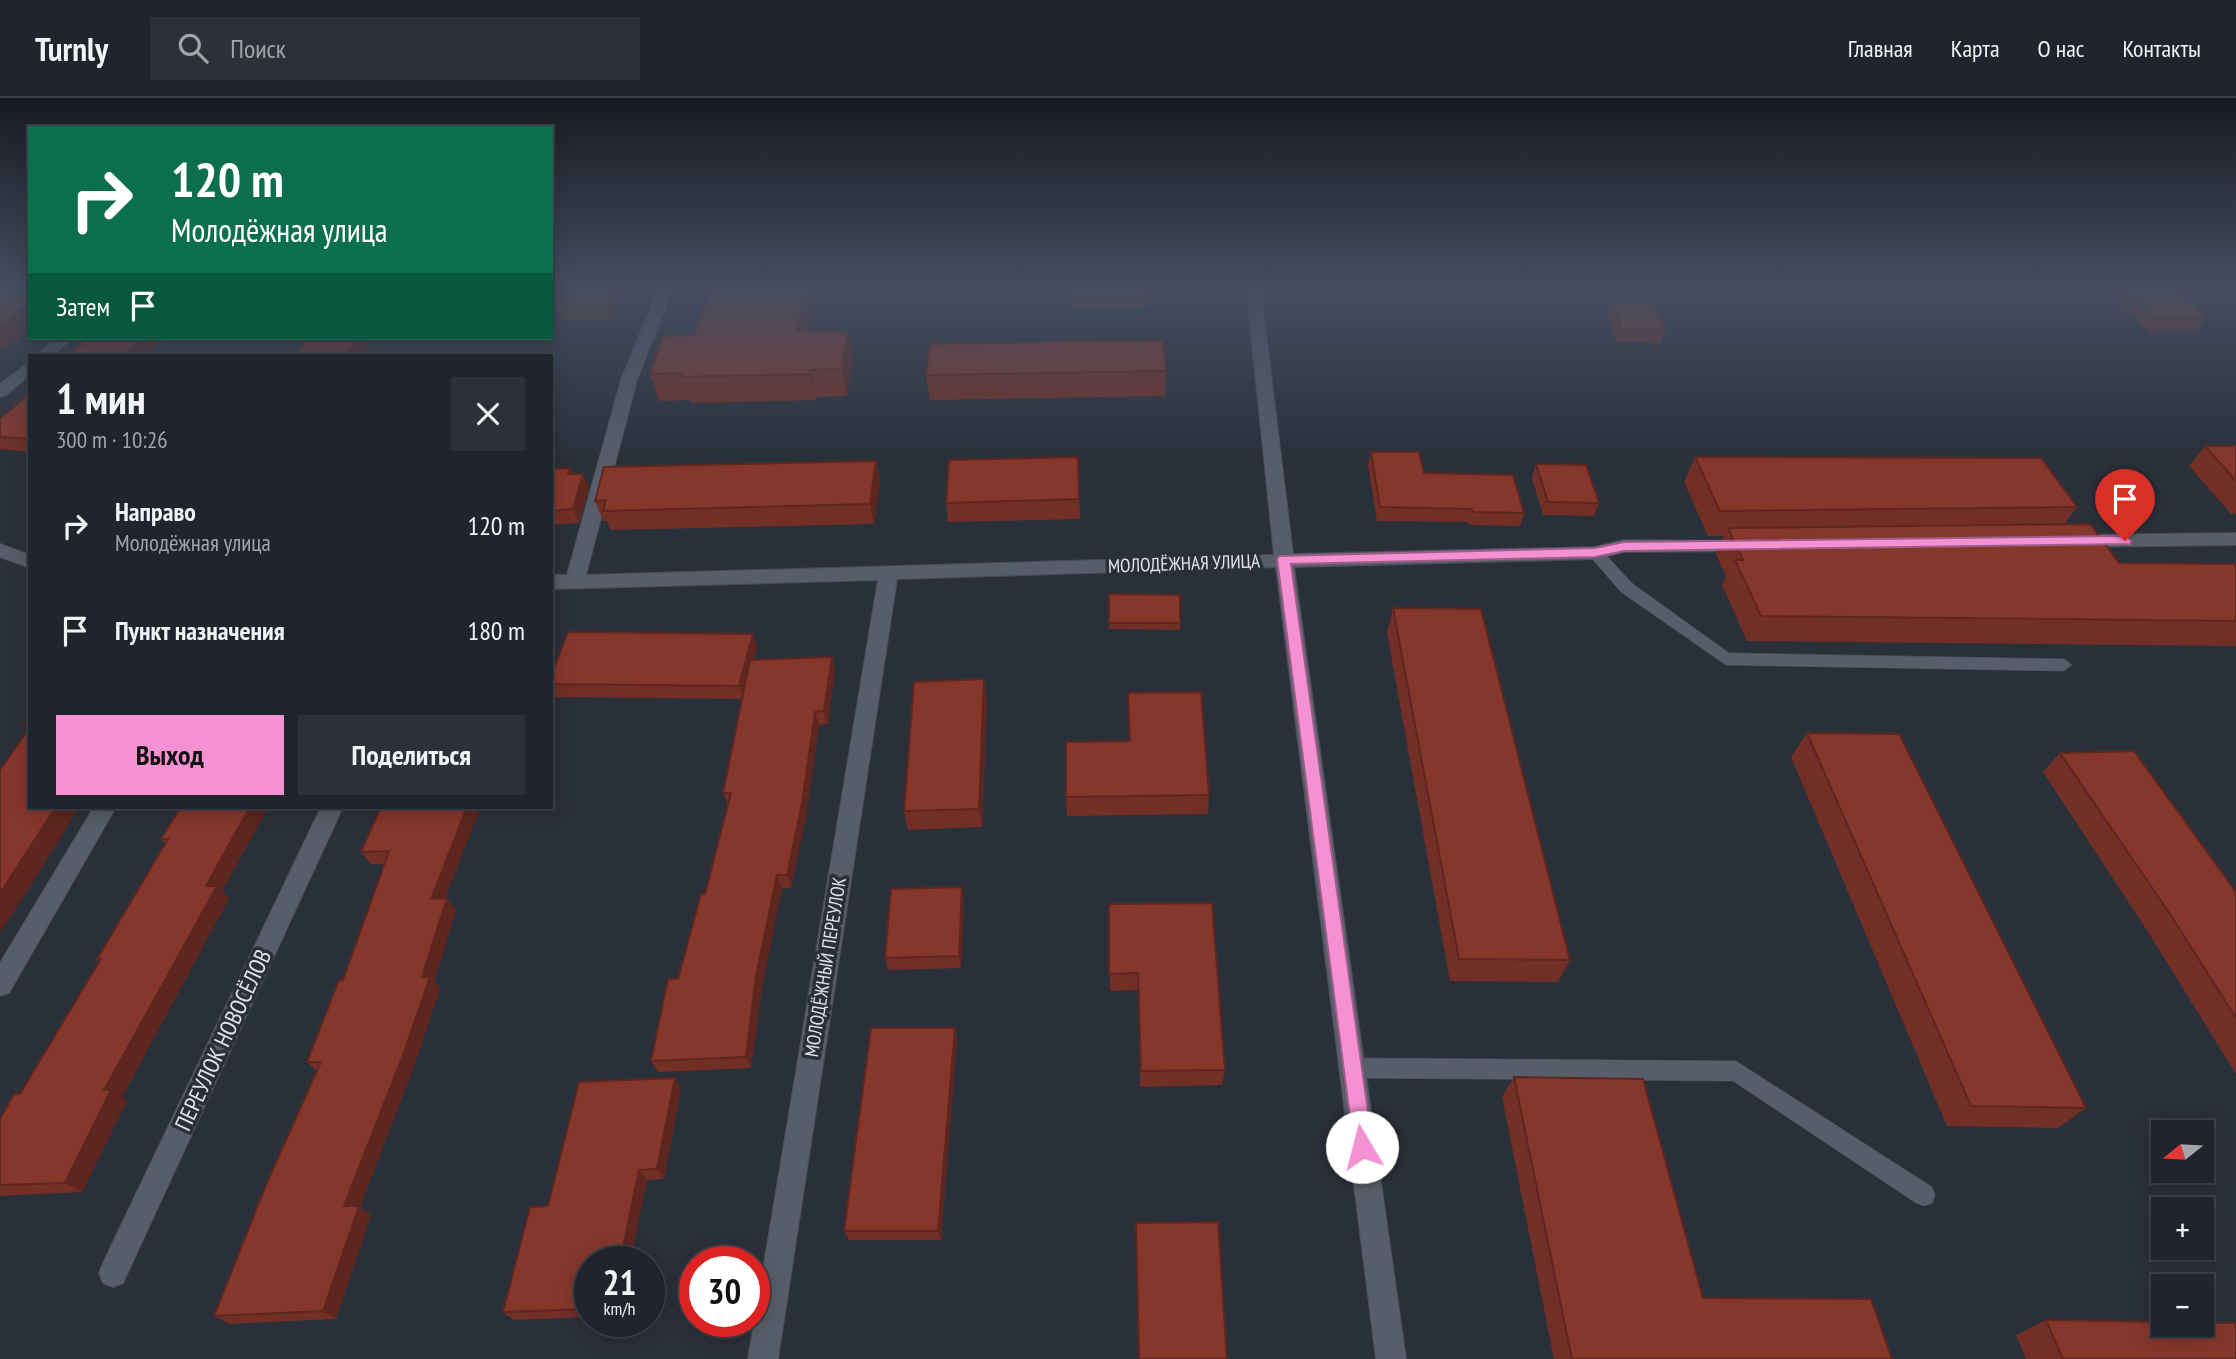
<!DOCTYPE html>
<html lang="ru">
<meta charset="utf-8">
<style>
body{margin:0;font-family:"PT Sans Narrow",sans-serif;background:#2d3038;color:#f1f3f6;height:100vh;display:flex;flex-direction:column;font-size:26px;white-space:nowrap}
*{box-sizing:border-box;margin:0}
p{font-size:23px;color:#a2a4a9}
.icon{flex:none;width:38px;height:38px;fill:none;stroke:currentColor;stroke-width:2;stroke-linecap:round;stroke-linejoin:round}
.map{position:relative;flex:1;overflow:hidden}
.details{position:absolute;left:28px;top:256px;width:525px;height:455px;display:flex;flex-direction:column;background:#20242c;border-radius:0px;box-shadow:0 4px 18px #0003,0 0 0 2px #3d4148}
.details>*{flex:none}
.top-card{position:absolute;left:28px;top:28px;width:525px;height:214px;border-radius:0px;box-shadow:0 4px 18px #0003,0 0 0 2px #3d4148;background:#0b6e4f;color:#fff;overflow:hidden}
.needle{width:46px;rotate:252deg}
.fabs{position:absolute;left:2151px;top:1022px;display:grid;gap:14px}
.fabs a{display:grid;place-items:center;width:63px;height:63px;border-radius:0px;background:#20242c;box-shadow:0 4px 18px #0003,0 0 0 2px #3d4148;font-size:35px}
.speed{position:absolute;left:574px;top:1148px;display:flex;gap:14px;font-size:35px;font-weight:700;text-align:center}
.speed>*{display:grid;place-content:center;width:91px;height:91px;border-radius:50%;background:#20242c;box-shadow:0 4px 18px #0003,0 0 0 2px #3d4148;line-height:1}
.speed small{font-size:18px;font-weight:400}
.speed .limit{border:10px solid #d22;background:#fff;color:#111}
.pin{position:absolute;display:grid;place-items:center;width:60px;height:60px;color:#fff;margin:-72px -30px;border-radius:50% 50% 50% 0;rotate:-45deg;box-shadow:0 0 7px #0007}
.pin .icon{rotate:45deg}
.me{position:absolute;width:77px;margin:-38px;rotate:352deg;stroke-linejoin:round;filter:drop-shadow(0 0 5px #0008)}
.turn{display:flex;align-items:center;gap:24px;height:147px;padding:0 28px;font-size:32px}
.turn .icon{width:91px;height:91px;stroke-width:2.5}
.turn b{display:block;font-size:49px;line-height:60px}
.then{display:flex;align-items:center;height:66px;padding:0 28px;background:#0003;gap:14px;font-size:26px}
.round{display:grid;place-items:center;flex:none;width:74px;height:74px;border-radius:0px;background:#2d3038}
.summary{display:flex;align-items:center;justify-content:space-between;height:119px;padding:0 28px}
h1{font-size:42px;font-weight:700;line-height:52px}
.cta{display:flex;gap:14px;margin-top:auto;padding:14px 28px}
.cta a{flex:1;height:80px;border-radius:0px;background:#f491d3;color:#111;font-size:28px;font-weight:700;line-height:80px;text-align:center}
.cta a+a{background:#2d3038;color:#f1f3f6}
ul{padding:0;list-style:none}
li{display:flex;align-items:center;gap:21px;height:105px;padding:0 28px}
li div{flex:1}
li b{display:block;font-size:26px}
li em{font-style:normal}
header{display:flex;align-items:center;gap:42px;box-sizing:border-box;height:98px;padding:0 35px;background:#20242c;border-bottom:2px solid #3d4148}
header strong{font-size:33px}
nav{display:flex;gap:38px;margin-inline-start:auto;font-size:24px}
.search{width:490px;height:63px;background:#2d3038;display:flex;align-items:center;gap:18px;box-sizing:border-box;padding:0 24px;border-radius:0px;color:#a2a4a9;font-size:26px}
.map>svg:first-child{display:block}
</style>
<header>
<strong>Turnly</strong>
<div class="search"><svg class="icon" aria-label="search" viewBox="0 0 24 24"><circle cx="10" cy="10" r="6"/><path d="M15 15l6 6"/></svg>Поиск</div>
<nav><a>Главная</a><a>Карта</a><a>О нас</a><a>Контакты</a></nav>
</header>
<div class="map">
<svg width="2236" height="1261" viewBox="0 0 2236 1261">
<rect width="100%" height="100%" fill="#2a303a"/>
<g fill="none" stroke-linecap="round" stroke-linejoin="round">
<defs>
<g id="service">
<path d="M 1595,450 L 1600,451 L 1633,486 L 1729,555 L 2064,561 L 2072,567 L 2064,573 L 1726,567 L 1621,494 L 1587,455 Z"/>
<path d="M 1352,960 L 1736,963 L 1932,1089 L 1935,1097 L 1932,1105 L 1924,1108 L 1916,1105 L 1733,983 L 1352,980 L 1344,977 L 1341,970 L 1344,963 Z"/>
</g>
<g id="minor">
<path d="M 660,187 L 674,187 L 637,282 L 586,477 L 1274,457 L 1246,187 L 1260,187 L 1293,456 L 1595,449 L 1624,442 L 1754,443 L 1756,447 L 1754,451 L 1747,453 L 1624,454 L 1595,461 L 1294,469 L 1406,1261 L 1376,1261 L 1276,469 L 897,481 L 778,1261 L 748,1261 L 878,482 L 551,491 L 551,477 L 567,477 L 621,282 Z"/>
<path d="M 56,240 L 73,240 L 53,257 L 36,257 Z"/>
<path d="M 30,264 L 30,277 L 6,297 L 0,299 L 0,286 Z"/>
<path d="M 2236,435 L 2236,447 L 2074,449 L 2068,447 L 2065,443 L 2068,439 L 2074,437 Z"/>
<path d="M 0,446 L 30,457 L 30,470 L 0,459 Z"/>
<path d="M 94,709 L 116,709 L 9,895 L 0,898 L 0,865 Z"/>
<path d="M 321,709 L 343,709 L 123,1185 L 113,1189 L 103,1185 L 99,1175 L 103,1165 Z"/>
</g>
</defs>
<!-- service casing -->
<use href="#service" stroke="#484d56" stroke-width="1"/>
<!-- minor casing -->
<use href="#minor" stroke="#484d56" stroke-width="2"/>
<!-- service -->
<use href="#service" fill="#575e69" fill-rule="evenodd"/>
<!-- minor -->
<use href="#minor" fill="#575e69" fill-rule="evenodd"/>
</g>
<!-- wall -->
<g fill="#722f26">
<path d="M 626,187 L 610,222 L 561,222 L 557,211 Z"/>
<path d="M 1150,187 L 1150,210 L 1069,210 L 1069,197 Z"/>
<path d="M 1434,187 L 1519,187 L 1517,196 L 1439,198 Z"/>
<path d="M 2123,189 L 2207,219 L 2197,233 L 2149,234 L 2114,202 Z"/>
<path d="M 1610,203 L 1666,232 L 1661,245 L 1617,244 L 1606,216 Z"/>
<path d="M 809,232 L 853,260 L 847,298 L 816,299 L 816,302 L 691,305 L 690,302 L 659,303 L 650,276 Z"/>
<path d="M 1166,273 L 1165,298 L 930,302 L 926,277 Z"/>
<path d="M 30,295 L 30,354 L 0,351 L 0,321 Z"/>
<path d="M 2205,348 L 2236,348 L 2236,416 L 2231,416 L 2189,368 Z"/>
<path d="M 1371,354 L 1524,415 L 1520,428 L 1469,427 L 1468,424 L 1377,423 L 1368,367 Z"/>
<path d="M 1078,359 L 1080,421 L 948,424 L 946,405 Z"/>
<path d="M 1695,359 L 2077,409 L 2064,427 L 2119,465 L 2236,466 L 2236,548 L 1747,543 L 1722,487 L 1726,479 L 1716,456 L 1724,438 L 1708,438 L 1684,384 Z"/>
<path d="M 876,363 L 880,382 L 874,426 L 611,432 L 607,423 L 603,423 L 595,403 Z"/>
<path d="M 1536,366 L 1599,405 L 1594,418 L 1543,417 L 1532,380 Z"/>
<path d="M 570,370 L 573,376 L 589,389 L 579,425 L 551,427 L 551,371 Z"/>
<path d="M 1109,496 L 1180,525 L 1180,532 L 1109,531 Z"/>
<path d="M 1393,510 L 1570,862 L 1558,884 L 1450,883 L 1387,535 Z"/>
<path d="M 753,536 L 757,549 L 754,562 L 832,559 L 835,572 L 828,626 L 819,627 L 806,719 L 791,790 L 782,790 L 762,889 L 751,970 L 658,974 L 651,963 L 678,881 L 705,796 L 728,707 L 723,695 L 742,601 L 555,599 L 551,592 L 551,578 Z"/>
<path d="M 1128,595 L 1209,697 L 1208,716 L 1067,718 L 1066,699 L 1129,643 Z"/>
<path d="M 987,601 L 982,729 L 908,732 L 904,713 Z"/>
<path d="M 1807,635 L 2086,1010 L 2058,1030 L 1947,1028 L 1791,659 Z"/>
<path d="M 2060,655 L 2236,794 L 2236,976 L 2148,834 L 2043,674 Z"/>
<path d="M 181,709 L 268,709 L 222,793 L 229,800 L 122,999 L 127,1002 L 82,1094 L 0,1098 L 0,1021 L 20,996 L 99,863 L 97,861 L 165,745 L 161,741 Z"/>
<path d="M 381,709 L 445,800 L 447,800 L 456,812 L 434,884 L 440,890 L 415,965 L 360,1109 L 371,1117 L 336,1221 L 230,1226 L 214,1218 L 317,973 L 307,964 L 343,882 L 384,766 L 371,766 L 361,754 Z"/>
<path d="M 964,801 L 961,870 L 888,872 L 885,860 Z"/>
<path d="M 1109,806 L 1225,972 L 1222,987 L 1140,989 L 1138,892 L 1110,893 Z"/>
<path d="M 955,930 L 957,941 L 941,1142 L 849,1142 L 844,1133 Z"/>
<path d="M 1514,979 L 1703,1200 L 1892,1261 L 1554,1261 L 1502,999 Z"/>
<path d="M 675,980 L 681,991 L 664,1081 L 647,1082 L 630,1164 L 590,1164 L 590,1219 L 514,1222 L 503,1214 L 548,1108 Z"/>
<path d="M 1136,1125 L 1227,1261 L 1138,1261 Z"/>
<path d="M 2046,1222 L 2236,1261 L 2026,1261 L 2016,1237 Z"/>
</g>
<!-- shaded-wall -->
<g fill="#5d261f">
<path d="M 617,187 L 626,187 L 610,222 L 606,211 Z"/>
<path d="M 810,187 L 823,187 L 801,258 L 796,232 Z"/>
<path d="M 30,204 L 30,231 L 4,252 L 0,248 L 0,228 Z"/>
<path d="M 848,234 L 853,260 L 847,298 L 842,271 Z"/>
<path d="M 143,240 L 166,240 L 147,257 L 123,257 Z"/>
<path d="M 358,240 L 366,240 L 369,247 L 362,257 L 346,257 Z"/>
<path d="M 810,272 L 816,299 L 816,302 L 810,276 Z"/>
<path d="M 876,363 L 880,382 L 874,426 L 870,406 Z"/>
<path d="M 583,376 L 589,389 L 579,425 L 573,411 Z"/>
<path d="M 753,536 L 757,549 L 743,601 L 739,588 Z"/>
<path d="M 832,559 L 835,572 L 828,626 L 824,613 Z"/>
<path d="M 984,581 L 987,601 L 982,729 L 979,711 Z"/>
<path d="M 815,614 L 819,627 L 806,719 L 791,790 L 787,777 Z"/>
<path d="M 56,709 L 79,709 L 29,791 L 0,834 L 0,795 Z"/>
<path d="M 250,709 L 268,709 L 222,793 L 229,800 L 122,999 L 127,1002 L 82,1094 L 65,1085 L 104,992 L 206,788 Z"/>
<path d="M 467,709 L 481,709 L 440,813 L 431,801 Z"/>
<path d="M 777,777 L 782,790 L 762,889 L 751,970 L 746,959 L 756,878 Z"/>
<path d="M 962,789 L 964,801 L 961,870 L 959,858 Z"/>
<path d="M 447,800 L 456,812 L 434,884 L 440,890 L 415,965 L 360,1109 L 371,1117 L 336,1221 L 323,1213 L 344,1108 L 422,879 Z"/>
<path d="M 955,930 L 957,941 L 941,1142 L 938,1133 Z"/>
<path d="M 675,980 L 681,991 L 664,1081 L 657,1071 Z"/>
<path d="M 639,1072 L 647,1082 L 630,1164 L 620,1164 Z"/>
</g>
<!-- building -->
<g fill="#85372c" stroke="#5d261f" stroke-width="2">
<path d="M 0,187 L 30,187 L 30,204 L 0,228 Z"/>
<path d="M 569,187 L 617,187 L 606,211 L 557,211 Z"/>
<path d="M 714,187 L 810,187 L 796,232 L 848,234 L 842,271 L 810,272 L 810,276 L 682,279 L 683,275 L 650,276 L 663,238 L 694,237 Z"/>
<rect x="1069" y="187" width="81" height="10"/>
<path d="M 2171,187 L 2207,219 L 2158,221 L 2123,189 Z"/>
<path d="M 1610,203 L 1653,204 L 1666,232 L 1622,231 Z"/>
<path d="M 89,240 L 143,240 L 123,257 L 74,257 L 76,255 L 71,255 Z"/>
<path d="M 310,240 L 358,240 L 346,257 L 295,257 Z"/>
<path d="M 1163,242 L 1166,273 L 926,277 L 930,246 Z"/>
<path d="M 30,295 L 30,341 L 0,339 L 0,321 Z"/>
<path d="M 2205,348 L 2236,348 L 2236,383 Z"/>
<path d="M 1371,354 L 1419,354 L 1424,375 L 1513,377 L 1524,415 L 1473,414 L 1472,411 L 1380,409 Z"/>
<path d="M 1078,359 L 1079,401 L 946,405 L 949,362 Z"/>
<path d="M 1695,359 L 2041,360 L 2077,409 L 1720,413 Z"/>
<path d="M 876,363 L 870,406 L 603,413 L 606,402 L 595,403 L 604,369 Z"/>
<path d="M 1536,366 L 1586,367 L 1599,405 L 1548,404 Z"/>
<path d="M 570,370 L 568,376 L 583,376 L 573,411 L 551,413 L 551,371 Z"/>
<path d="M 2090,426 L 2119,465 L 2236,466 L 2236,523 L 1761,518 L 1735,462 L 1743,462 L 1728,430 Z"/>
<path d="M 1109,496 L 1180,497 L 1180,525 L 1109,525 Z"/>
<path d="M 1393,510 L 1481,511 L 1570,862 L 1459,861 Z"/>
<path d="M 568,534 L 753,536 L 739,588 L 551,586 L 551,578 Z"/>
<path d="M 832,559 L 824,613 L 815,614 L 802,706 L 787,777 L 777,777 L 756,878 L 746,959 L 651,963 L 668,881 L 678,881 L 701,796 L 705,796 L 731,695 L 723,695 L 750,562 Z"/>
<path d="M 984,581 L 979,711 L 904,713 L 914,584 Z"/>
<path d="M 1201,594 L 1209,697 L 1066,699 L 1066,644 L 1130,643 L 1128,595 Z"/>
<path d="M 30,618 L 30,625 L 25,626 Z"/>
<path d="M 30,629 L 30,709 L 56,709 L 0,795 L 0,672 Z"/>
<path d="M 1807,635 L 1899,636 L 2086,1010 L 1971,1008 Z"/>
<path d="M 2134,653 L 2236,794 L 2236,920 L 2170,816 L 2060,655 Z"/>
<path d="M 181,709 L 250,709 L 206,788 L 217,788 L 104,992 L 111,992 L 65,1085 L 0,1087 L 0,1021 L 14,996 L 20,996 L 101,861 L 97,861 L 168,741 L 161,741 Z"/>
<path d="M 381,709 L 467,709 L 431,801 L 447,800 L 422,879 L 430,879 L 404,954 L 344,1108 L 359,1108 L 323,1213 L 214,1218 L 266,1087 L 321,964 L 307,964 L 339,882 L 343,882 L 389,753 L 361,754 Z"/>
<path d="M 962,789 L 959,858 L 885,860 L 891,791 Z"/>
<path d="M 1212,805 L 1225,972 L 1141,973 L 1138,875 L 1109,876 L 1109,806 Z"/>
<path d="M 871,930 L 955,930 L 938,1133 L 844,1133 Z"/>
<path d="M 1514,979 L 1643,981 L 1703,1200 L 1871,1201 L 1892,1261 L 1572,1261 Z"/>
<path d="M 675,980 L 657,1071 L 639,1072 L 620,1164 L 590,1164 L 590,1211 L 503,1214 L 530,1109 L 548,1108 L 579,984 Z"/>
<path d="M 1218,1124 L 1227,1261 L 1139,1261 L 1136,1125 Z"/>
<path d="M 2046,1222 L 2163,1224 L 2163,1227 L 2202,1227 L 2202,1225 L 2236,1225 L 2236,1261 L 2063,1261 Z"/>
</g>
<!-- sky -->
<linearGradient id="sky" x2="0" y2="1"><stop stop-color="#171a20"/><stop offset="0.52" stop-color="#444e60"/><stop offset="1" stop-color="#444e60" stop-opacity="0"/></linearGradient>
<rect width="2236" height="363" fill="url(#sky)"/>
<!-- route -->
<path fill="#f491d3" stroke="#9f5e89" stroke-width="2" d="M 2125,438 L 2132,443 L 2130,446 L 1624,453 L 1595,459 L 1291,466 L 1373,1049 L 1370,1057 L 1362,1060 L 1355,1057 L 1277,461 L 1279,458 L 1595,450 L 1624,444 Z"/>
<g text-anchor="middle" stroke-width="7" stroke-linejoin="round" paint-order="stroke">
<!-- street labels -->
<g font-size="19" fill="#e0e4eb" stroke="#2a303a">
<text transform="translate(1184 465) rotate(-2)" y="7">МОЛОДЁЖНАЯ УЛИЦА</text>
<text transform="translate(825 869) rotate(-81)" y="7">МОЛОДЁЖНЫЙ ПЕРЕУЛОК</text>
</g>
<!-- near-street labels -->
<g font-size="23" fill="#e0e4eb" stroke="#2a303a">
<text transform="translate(223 942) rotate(-65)" y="8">ПЕРЕУЛОК НОВОСЁЛОВ</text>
</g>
</g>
</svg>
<div class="fabs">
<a><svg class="needle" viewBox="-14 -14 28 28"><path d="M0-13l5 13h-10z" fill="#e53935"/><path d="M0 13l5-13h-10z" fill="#a2a4a9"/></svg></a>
<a>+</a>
<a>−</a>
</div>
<div class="speed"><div>21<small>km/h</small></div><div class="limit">30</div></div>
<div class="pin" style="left:2125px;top:443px;background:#d93025"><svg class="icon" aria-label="arrive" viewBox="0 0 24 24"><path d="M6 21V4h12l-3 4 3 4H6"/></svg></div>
<svg class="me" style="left:1362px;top:1049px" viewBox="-20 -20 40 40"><circle r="19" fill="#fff"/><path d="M0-13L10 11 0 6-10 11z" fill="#f491d3"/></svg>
<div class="top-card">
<div class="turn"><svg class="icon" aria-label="right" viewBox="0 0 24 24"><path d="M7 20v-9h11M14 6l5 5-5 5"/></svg><div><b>120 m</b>Молодёжная улица</div></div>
<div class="then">Затем<svg class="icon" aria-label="arrive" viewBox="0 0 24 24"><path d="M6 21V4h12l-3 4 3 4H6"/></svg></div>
</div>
<section class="details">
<div class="summary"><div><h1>1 мин</h1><p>300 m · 10:26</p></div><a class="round"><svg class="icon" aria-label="close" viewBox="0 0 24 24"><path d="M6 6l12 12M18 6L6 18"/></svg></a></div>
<ul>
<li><svg class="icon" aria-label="right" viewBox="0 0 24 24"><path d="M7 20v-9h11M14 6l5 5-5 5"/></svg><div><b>Направо</b><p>Молодёжная улица</p></div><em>120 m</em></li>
<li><svg class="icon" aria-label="arrive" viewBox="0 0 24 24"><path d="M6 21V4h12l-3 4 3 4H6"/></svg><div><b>Пункт назначения</b></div><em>180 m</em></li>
</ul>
<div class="cta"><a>Выход</a><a>Поделиться</a></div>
</section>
</div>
